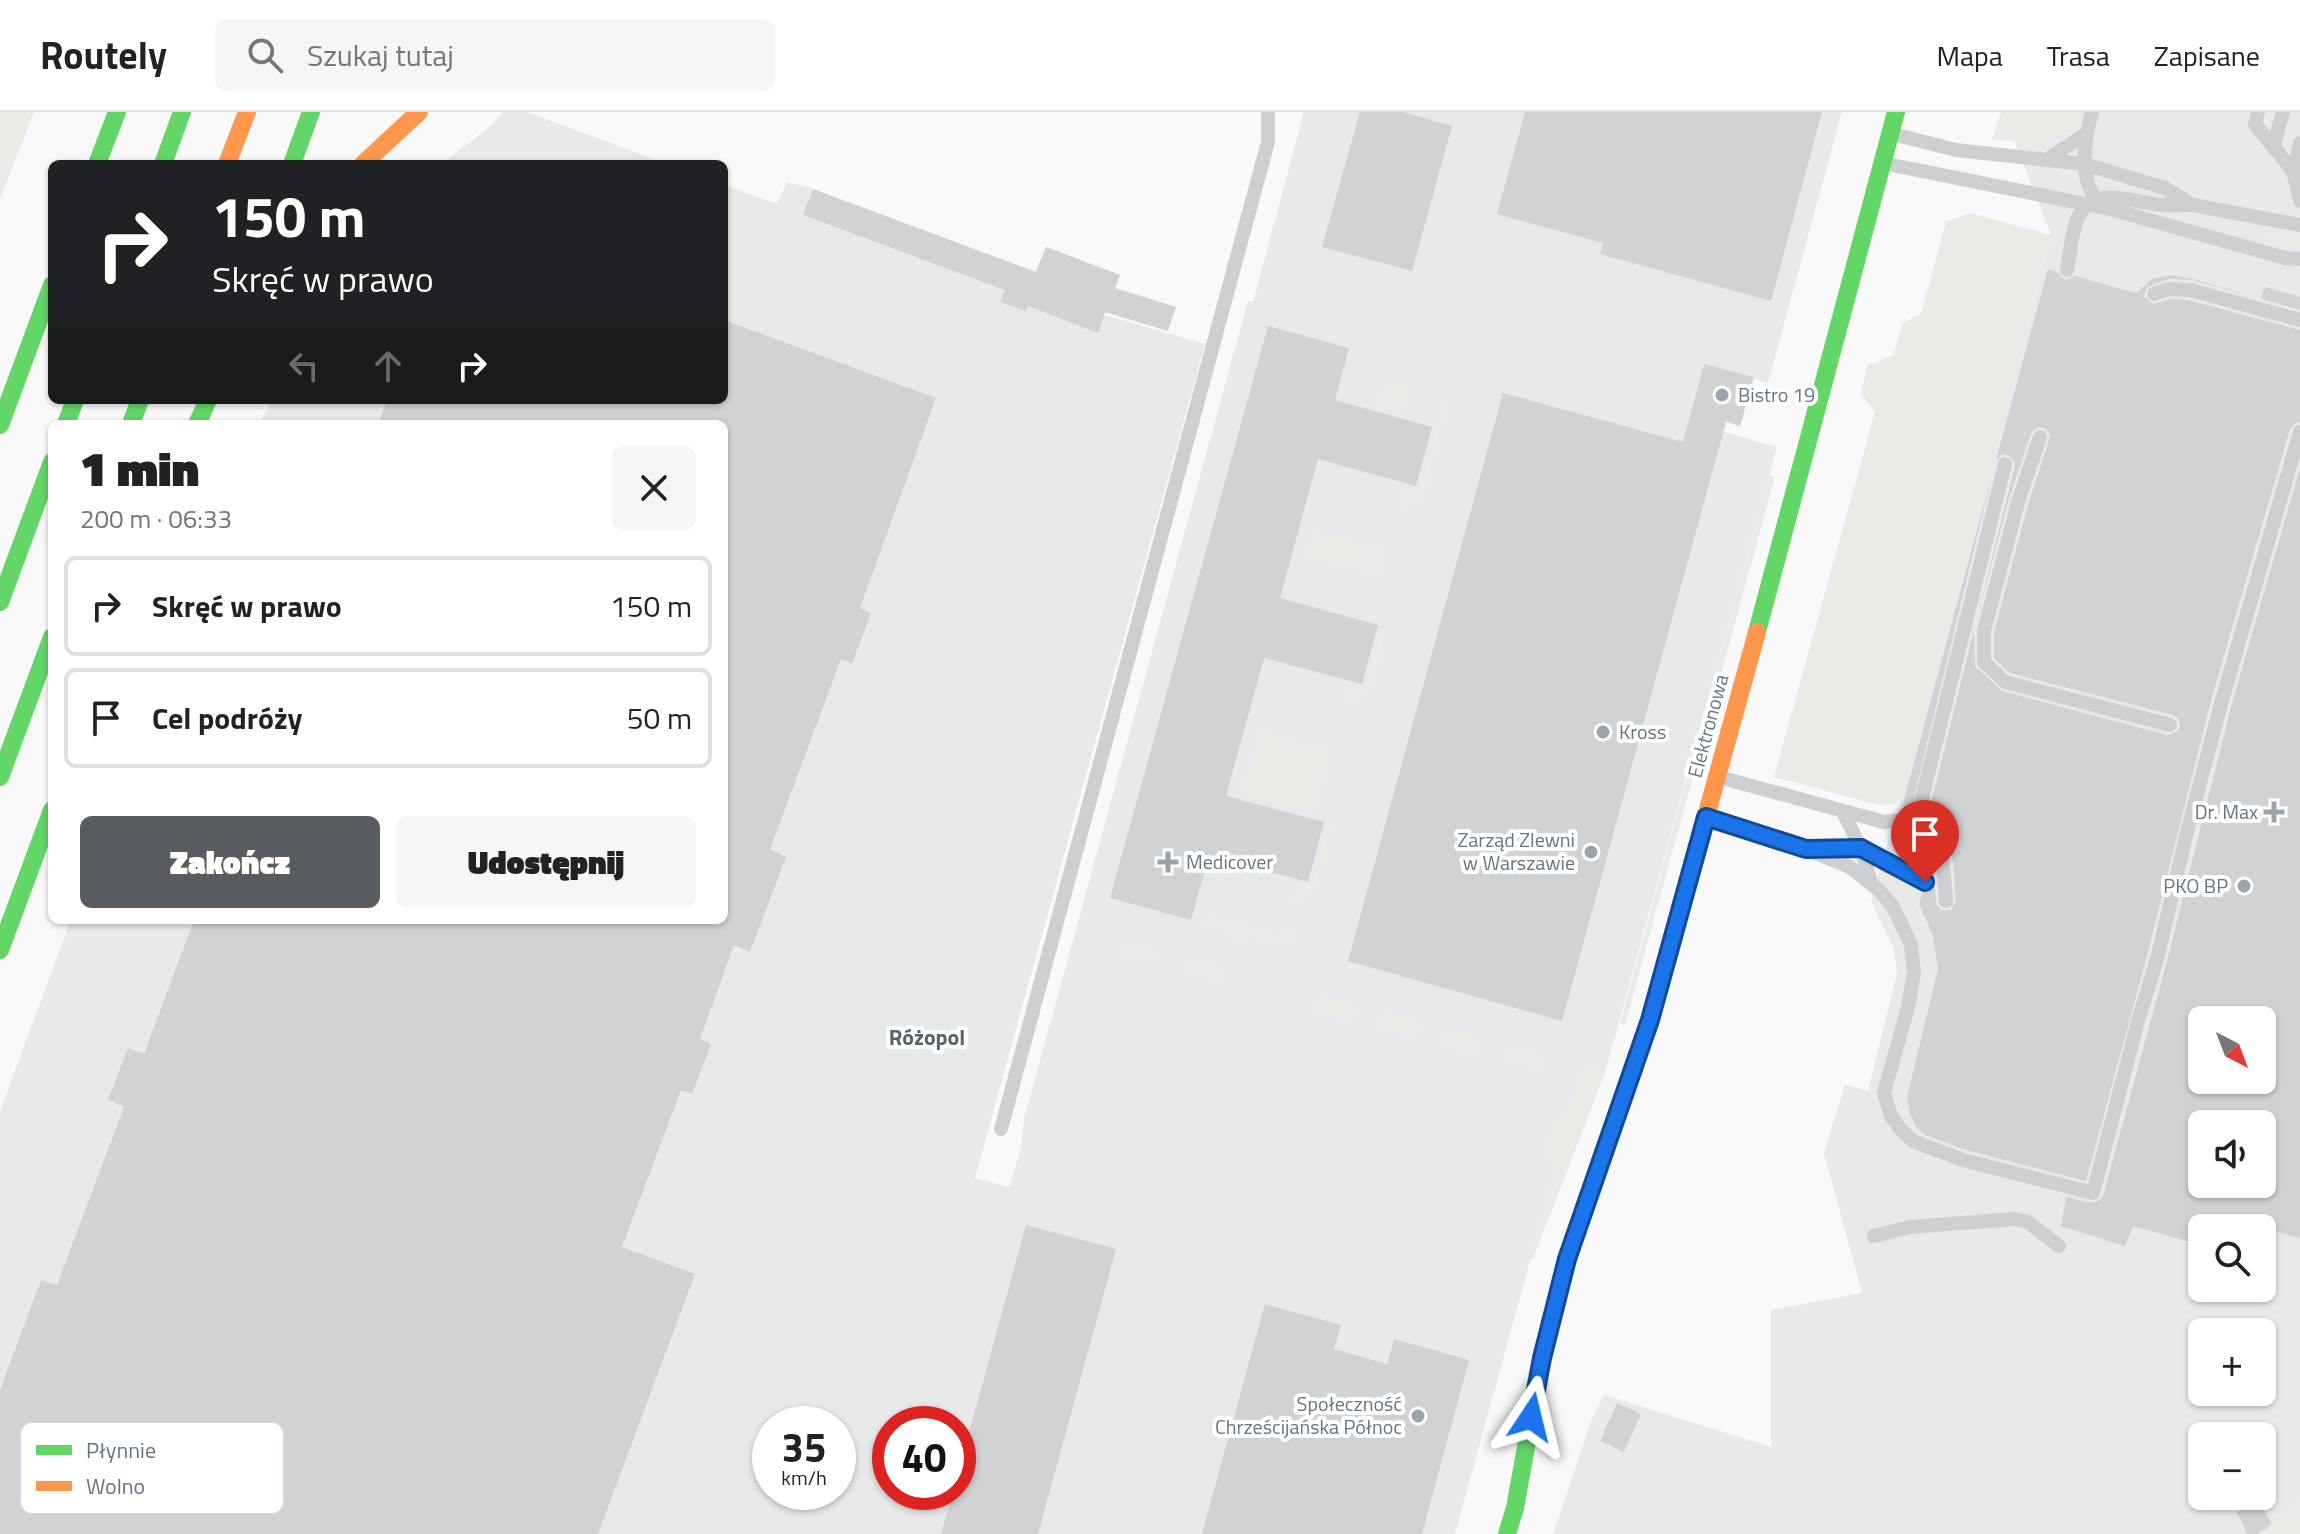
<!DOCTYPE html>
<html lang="pl">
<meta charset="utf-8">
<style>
body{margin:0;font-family:"Titillium Web",sans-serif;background:#f6f6f6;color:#222;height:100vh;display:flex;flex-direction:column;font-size:30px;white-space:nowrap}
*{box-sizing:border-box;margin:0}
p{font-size:26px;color:#767676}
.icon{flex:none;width:44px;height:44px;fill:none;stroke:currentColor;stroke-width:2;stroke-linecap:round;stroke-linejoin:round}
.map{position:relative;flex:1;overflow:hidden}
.side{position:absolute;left:48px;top:308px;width:680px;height:504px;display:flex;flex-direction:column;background:#fff;border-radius:12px;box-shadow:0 2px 6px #0004}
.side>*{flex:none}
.banner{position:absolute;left:48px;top:48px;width:680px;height:244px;border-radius:12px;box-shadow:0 2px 6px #0004;background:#202124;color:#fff;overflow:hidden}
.needle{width:52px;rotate:138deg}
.tools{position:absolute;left:2188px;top:894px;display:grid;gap:16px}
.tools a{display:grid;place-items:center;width:88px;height:88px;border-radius:12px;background:#fff;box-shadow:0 2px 6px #0004;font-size:40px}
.speed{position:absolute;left:752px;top:1294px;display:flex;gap:16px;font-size:40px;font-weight:700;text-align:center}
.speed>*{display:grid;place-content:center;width:104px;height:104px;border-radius:50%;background:#fff;box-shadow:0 2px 6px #0004;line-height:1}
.speed small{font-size:20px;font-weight:400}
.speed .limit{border:12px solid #d22;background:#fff;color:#111}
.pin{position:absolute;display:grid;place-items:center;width:68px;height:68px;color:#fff;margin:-82px -34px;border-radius:50% 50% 50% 0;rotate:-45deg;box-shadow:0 0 8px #0007}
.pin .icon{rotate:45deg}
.me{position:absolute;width:88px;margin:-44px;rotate:10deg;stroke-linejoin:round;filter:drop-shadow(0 0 6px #0008)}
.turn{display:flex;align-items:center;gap:28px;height:168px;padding:0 32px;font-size:36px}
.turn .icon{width:104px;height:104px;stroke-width:2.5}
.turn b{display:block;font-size:56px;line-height:68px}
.lanes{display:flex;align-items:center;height:76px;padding:0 32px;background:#0003;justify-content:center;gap:40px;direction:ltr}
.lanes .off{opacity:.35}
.round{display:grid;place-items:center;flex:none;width:84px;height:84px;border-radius:12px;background:#f6f6f6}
.head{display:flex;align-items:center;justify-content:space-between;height:136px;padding:0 32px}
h1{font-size:48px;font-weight:800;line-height:60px}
.button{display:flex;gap:16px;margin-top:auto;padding:16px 32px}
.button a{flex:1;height:92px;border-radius:12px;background:#585c60;color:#fff;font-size:32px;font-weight:800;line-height:92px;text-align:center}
.button a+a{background:#f6f6f6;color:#222}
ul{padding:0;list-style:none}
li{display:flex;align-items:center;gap:24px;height:100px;margin:0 16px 12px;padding:0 16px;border:4px solid #e0e0e0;border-radius:12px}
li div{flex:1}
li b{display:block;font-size:30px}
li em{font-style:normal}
header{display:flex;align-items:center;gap:48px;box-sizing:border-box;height:112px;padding:0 40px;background:#fff;border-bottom:2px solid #e0e0e0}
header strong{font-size:38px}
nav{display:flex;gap:44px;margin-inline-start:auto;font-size:28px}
.search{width:560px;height:72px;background:#f6f6f6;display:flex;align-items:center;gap:20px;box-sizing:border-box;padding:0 28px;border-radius:12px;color:#767676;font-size:30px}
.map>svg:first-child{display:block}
</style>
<header>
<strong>Routely</strong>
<div class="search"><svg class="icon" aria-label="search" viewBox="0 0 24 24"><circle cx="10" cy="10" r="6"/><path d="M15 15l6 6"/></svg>Szukaj tutaj</div>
<nav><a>Mapa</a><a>Trasa</a><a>Zapisane</a></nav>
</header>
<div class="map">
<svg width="2300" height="1422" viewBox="0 0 2300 1422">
<rect width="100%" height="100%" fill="#f9f9f9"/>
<!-- built -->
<g fill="#e8e9e9" fill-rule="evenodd">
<path d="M 502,0 L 527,0 L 667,52 L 442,52 L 493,12 Z"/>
<path d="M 1304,0 L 1842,0 L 1768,271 L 1704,252 L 1689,310 L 1777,335 L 1605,961 L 1583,956 L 1455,1422 L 0,1422 L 0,999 L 71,808 L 724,808 L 724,312 L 259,312 L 272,288 L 724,288 L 724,73 L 777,92 L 787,70 L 813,77 L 1035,160 L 1046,135 L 1120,163 L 1105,203 L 1205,232 L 975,1066 L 1009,1075 L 1021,1036 L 1024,1007 L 1248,189 L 1253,190 ZM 770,1312 L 838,1312 L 838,1380 L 770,1380 ZM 890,1312 L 958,1312 L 958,1380 L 890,1380 Z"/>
<path d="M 2019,0 L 2300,0 L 2300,1390 L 2265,1422 L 1553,1422 L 1592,1306 L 1604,1283 L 1771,1335 L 1771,1198 L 1862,1181 L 1824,1041 L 1845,973 L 1868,979 L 1897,861 L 1894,837 L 1871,789 L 1962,480 L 2051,123 L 2012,23 ZM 2202,908 L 2262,908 L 2262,968 L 2202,968 ZM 2202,1012 L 2262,1012 L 2262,1072 L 2202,1072 ZM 2202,1116 L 2262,1116 L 2262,1176 L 2202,1176 ZM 2202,1220 L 2262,1220 L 2262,1280 L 2202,1280 ZM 2202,1324 L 2262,1324 L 2262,1384 L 2202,1384 Z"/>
</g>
<!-- green -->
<g fill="#e8ebe6">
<path d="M 0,0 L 34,0 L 0,87 Z"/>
<path d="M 2001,0 L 2080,0 C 2077,39 2020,28 1992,28 Z"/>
<path d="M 1970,101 L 2051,123 L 1962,480 L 1904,682 L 1896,692 L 1879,693 L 1774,665 L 1875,300 L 1861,282 L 1867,254 L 1893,243 L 1903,211 L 1921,202 L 1946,110 Z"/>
<path d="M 2275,122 L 2300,126 L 2300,139 L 2270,132 L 2266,124 Z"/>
<path d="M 1386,269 L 1408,275 L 1401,301 L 1379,295 Z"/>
<path d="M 1443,291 L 1448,292 L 1423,384 L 1414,392 L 1399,396 L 1405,374 L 1419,377 Z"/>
<path d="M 1769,363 L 1775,365 L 1625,913 L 1620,912 Z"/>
<path d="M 1314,420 L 1384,439 L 1378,463 L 1307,443 Z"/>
<path d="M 1382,513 L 1386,520 C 1379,545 1377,592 1345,594 L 1351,572 L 1364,575 Z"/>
<path d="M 1260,619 L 1331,639 L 1313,701 L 1242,682 Z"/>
<path d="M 1327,711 L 1333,713 L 1315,779 L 1300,792 L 1291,792 L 1298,770 L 1310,773 Z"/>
<path d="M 1914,718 L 1931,751 L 1928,762 L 1892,737 L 1901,725 Z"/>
<path d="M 1205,803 L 1279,823 L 1284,814 L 1297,823 L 1298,835 L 1248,824 L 1244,831 L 1233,828 L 1232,820 L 1203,812 Z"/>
<path d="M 1127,830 L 1151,837 L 1159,848 L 1156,851 L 1119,841 L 1118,838 Z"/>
<path d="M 1192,848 L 1218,855 L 1223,867 L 1220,869 L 1182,858 L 1183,854 Z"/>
<path d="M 1324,884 L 1349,891 L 1354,897 L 1354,907 L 1351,909 L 1314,899 L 1315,890 Z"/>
<path d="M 1385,901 L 1413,908 L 1419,915 L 1417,925 L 1415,927 L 1378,917 L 1379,906 Z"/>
<path d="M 1455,919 L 1480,928 L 1482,943 L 1479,945 L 1442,935 L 1440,932 L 1443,924 Z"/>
<path d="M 1516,936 L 1543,945 L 1547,956 L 1545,958 L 1505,947 L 1507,941 Z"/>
<path d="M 1583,955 L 1605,961 L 1533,1147 L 1530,1144 L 1556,1052 L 1546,1048 L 1550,1024 L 1559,1004 L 1568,1005 Z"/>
<path d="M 2300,1390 L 2300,1422 L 2265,1422 Z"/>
</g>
<!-- building -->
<g fill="#d0d2d3" fill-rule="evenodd">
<path d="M 1360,0 L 1403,0 L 1452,14 L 1412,159 L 1322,135 Z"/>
<path d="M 1525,0 L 1822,0 L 1771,189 L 1600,142 L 1603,131 L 1497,102 Z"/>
<path d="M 813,77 L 1036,160 L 1046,135 L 1120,163 L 1115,176 L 1176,195 L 1168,219 L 1105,200 L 1098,221 L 1028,194 L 1026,199 L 1000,190 L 1005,178 L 803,103 Z"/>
<path d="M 2048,157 L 2057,160 L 2065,168 L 2075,164 L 2136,181 L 2152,167 L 2173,163 L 2197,168 L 2251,184 L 2192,168 L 2169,167 L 2147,175 L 2144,184 L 2153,192 L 2170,187 L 2188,188 L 2300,218 L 2300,310 L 2294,312 L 2290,317 L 2212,585 L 2147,844 L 2086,1069 L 1966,1038 L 1925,1023 L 1917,1016 L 1910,1002 L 1907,985 L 1938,857 L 1933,824 L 1919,792 L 1923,779 L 1930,779 L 1935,772 L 1936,791 L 1941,798 L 1951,798 L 1956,789 L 1950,715 L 1931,691 L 1974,518 L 1975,554 L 2002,579 L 2167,623 L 2176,620 L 2180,615 L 2178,606 L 2173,603 L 2010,561 L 1994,546 L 1994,520 L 2028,393 L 2049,328 L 2050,322 L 2044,316 L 2037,315 L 2031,322 L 2009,387 L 1976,510 L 2015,354 L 2014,349 L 2008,343 L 2002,343 L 1996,348 Z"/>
<path d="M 2265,175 L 2300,185 L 2300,198 L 2261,187 Z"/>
<path d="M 724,208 L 936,286 L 860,496 L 871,501 L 852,552 L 841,547 L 770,737 L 786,745 L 750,840 L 734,833 L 700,927 L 711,932 L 692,982 L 681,978 L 622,1135 L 695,1162 L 598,1422 L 0,1422 L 0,1278 L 41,1168 L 57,1173 L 124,995 L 108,988 L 128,936 L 144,942 L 194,808 L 724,808 L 724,312 L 378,312 L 387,288 L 724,288 Z"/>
<path d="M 1268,214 L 1349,236 L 1335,288 L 1432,315 L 1416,374 L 1318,347 L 1280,486 L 1378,513 L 1362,572 L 1264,546 L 1226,684 L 1324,710 L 1308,770 L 1209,743 L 1191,808 L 1110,786 Z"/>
<path d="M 1704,252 L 1754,265 L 1740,314 L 1726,310 L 1562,909 L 1348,849 L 1503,281 L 1683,330 Z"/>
<path d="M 2300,356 L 2300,1126 L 2231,1107 L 2229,1116 L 2202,1116 L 2201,1133 L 2133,1114 L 2125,1134 L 2061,1114 L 2066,1085 L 2043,1079 L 2091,1091 L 2100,1088 L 2103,1084 L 2167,849 L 2232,591 ZM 2202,908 L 2262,908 L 2262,968 L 2202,968 ZM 2202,1012 L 2262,1012 L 2262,1072 L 2202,1072 Z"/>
<path d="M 1993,359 L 1911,698 L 1903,698 L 1904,688 Z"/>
<path d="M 1918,707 L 1930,721 L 1934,766 L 1928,760 L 1931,751 L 1913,716 Z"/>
<path d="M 1026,1113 L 1116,1137 L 1095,1214 L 1038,1422 L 941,1422 L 953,1380 L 958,1380 L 958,1361 Z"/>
<path d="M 1265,1192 L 1341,1213 L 1334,1237 L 1387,1252 L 1394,1227 L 1469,1248 L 1422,1422 L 1202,1422 Z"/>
<path d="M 1617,1291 L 1641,1302 L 1624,1340 L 1600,1329 Z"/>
<path d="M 2258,1388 L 2272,1412 L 2257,1422 L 2247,1422 L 2237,1400 Z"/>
</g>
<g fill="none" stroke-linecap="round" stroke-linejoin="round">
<!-- lane -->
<g stroke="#cecfd0" stroke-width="14">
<path d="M 2092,0 C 2085,24 2077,72 2100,90"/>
<path d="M 2258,0 L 2255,12 L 2293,59 L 2300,59"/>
<path d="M 1893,22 L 1956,38 L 2084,52 L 2165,76 L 2193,93 L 2300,113"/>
<path d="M 2300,31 L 2293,59 L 2300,89"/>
<path d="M 2273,35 L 2283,0"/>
<path d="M 2046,48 L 2086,22"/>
<path d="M 1887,52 L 2110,97 L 2285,146 L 2300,147"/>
<path d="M 2067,158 C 2070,142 2071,123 2077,108 C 2092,73 2125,88 2154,92 C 2167,94 2180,93 2192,93"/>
<path d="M 2154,182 L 2169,177 L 2190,178 L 2300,208"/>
<path d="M 2040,325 L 2018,390 L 1984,519 L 1984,550 L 2005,570 L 2170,613"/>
<path d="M 1719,665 L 1884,710 L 1908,707"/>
<path d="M 1843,700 L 1861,736 L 1871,770"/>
<path d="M 1706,706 L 1806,737 L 1850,755 L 1880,779 L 1893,795 L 1911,833 L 1914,860 L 1908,895 L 1884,981 L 1891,1004 L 1901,1018 L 1913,1029 L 1963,1048 L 2093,1081 L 2138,909 L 2157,847 L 2187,720 L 2222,588 L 2300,320"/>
<path d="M 1815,737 L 1861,736 L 1925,770"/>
<path d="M 1946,789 L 1940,717 L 1920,694 L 2005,352"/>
<path d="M 1001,1017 L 1268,30 L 1268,0"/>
<path d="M 1874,1124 L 1910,1115 L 2014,1107 L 2028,1110 L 2059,1134"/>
</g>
<!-- fast -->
<g stroke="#63d668" stroke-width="18">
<path d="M 97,52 L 117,0"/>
<path d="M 163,52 L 182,0"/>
<path d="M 292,52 L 311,0"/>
<path d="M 66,312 L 75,288"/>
<path d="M 131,312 L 140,288"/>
<path d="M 197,312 L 208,288"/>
<path d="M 0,313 L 52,173"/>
<path d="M 0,490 L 52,350"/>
<path d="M 1757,520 L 1896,0"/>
<path d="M 0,665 L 52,525"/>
<path d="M 0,838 L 52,698"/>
<path d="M 1507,1422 L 1515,1396 L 1542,1246 L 1567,1147 L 1650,908 L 1663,860"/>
</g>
<!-- slow -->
<g stroke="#ff974d" stroke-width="18">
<path d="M 227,52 L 247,0"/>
<path d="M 363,52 L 419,0"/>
<path d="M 1663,860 L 1757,520"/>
</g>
</g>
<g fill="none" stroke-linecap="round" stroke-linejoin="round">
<defs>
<path id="route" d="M 1531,1305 L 1542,1246 L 1567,1147 L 1650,908 L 1706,705 L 1806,737 L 1861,736 L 1925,770"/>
</defs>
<!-- route casing -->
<use href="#route" stroke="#114b97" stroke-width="20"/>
<!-- route -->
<use href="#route" stroke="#1a73e8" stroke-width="14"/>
</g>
<!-- markers -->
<g fill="#99a4ac" stroke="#fff" stroke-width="3">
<circle cx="1722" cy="283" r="8"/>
<circle cx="1603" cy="620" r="8"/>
<path d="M2270 688h8v8h8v8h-8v8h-8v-8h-8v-8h8z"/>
<circle cx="1591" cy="740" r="8"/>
<path d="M1164 738h8v8h8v8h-8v8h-8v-8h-8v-8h8z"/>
<circle cx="2244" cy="774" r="8"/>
<circle cx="1418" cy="1304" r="8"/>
</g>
<g text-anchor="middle" stroke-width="8" stroke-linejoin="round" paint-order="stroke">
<!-- poi labels -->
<g font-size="20" fill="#657683" stroke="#fff" text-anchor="end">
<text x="1738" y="290" text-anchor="start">Bistro 19</text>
<text x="1619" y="627" text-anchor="start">Kross</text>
<text x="2258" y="707">Dr. Max</text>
<text x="1575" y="735">Zarząd Zlewni<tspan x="1575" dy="23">w Warszawie</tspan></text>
<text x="1186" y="757" text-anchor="start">Medicover</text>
<text x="2228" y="781">PKO BP</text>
<text x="1402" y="1299">Społeczność<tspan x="1402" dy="23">Chrześcijańska Północ</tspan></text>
</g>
<!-- street labels -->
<g font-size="20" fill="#657683" stroke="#fff">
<text transform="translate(1708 614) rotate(-75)" y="7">Elektronowa</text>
</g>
<!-- neighbourhood labels -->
<g font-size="22" font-weight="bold" fill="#57646e" stroke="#fff">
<text x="927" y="933">Różopol</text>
</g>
</g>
<!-- legend -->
<rect x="20" y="1310" width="264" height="92" rx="12" fill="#fff" stroke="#d1d6da" stroke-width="2"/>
<rect x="36" y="1333" width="36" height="10" fill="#63d668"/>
<rect x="36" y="1369" width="36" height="10" fill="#ff974d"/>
<g font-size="22" fill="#657683">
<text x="86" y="1346">Płynnie</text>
<text x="86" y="1382">Wolno</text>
</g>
</svg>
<div class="tools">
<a><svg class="needle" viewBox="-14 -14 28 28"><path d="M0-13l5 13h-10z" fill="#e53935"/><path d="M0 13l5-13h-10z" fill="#767676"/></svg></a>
<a><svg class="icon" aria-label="sound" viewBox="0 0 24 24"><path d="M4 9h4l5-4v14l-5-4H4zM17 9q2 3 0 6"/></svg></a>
<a><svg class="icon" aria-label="search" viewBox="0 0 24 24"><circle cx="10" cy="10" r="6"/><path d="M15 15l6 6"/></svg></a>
<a>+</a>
<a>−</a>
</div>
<div class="speed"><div>35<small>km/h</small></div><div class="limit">40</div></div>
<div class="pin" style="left:1925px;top:770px;background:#d93025"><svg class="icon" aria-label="arrive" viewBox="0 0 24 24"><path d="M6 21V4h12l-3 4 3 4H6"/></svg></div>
<svg class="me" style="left:1531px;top:1305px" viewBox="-20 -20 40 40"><path d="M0-17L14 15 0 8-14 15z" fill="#1a73e8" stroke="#fff" stroke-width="4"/></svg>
<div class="banner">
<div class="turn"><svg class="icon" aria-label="right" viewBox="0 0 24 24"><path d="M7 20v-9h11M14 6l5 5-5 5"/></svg><div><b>150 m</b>Skręć w prawo</div></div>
<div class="lanes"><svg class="icon off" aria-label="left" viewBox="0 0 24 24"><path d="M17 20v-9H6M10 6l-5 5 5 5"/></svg><svg class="icon off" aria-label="ahead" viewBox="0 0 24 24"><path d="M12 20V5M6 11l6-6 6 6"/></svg><svg class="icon" aria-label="right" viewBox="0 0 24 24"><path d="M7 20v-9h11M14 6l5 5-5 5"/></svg></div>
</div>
<section class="side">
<div class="head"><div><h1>1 min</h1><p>200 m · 06:33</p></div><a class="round"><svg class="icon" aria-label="close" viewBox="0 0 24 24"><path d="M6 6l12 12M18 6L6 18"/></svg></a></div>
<ul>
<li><svg class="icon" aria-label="right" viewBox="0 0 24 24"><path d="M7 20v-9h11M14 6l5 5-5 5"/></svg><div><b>Skręć w prawo</b></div><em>150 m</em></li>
<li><svg class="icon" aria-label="arrive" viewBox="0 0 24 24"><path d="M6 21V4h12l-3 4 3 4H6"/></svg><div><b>Cel podróży</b></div><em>50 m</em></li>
</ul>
<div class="button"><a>Zakończ</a><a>Udostępnij</a></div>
</section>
</div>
